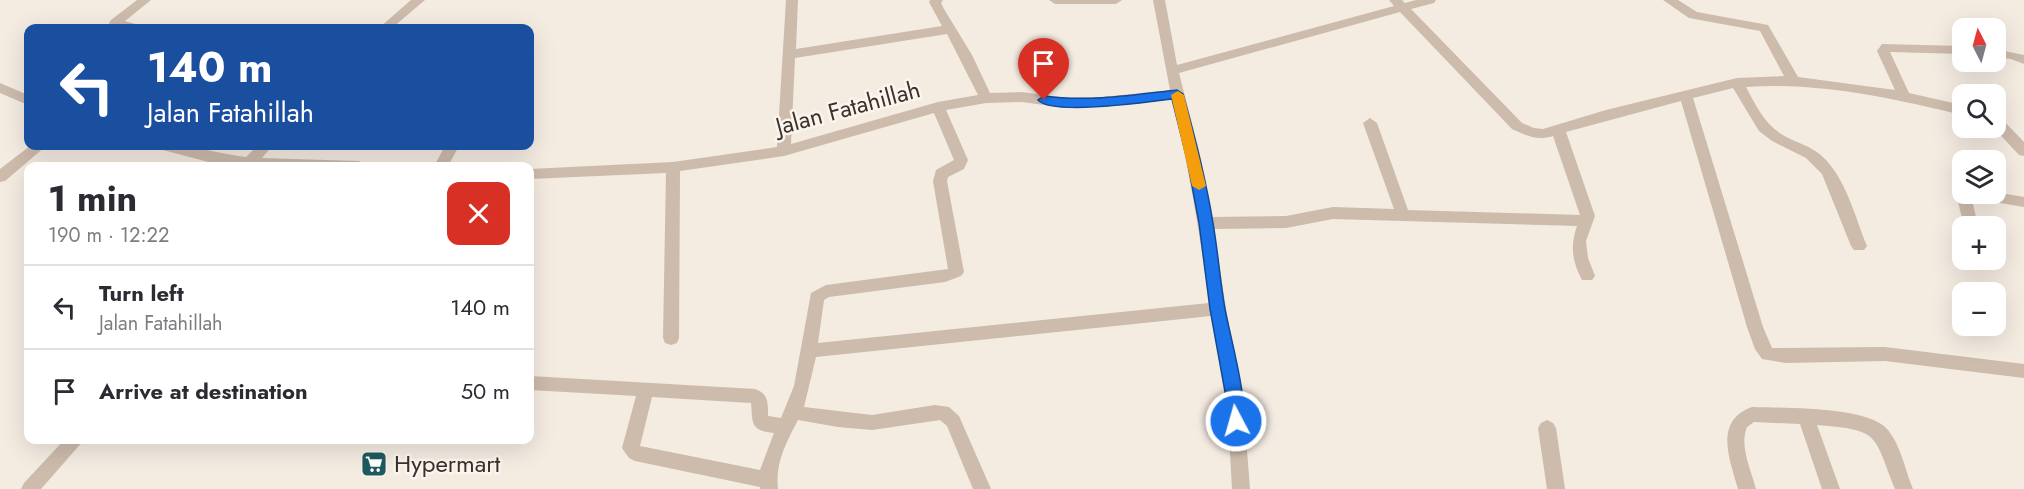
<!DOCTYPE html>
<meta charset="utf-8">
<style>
body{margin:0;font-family:Jost,sans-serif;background:#f2f2f3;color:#2b2b33;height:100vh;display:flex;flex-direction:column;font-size:22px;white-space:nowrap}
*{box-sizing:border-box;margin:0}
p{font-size:20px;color:#7c7c81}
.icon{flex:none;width:33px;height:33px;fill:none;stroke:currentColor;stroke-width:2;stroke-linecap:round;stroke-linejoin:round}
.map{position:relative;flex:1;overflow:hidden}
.sheet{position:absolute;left:24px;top:162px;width:510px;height:282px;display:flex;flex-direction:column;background:#fff;border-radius:12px;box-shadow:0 6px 24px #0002}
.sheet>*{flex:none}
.banner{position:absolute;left:24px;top:24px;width:510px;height:126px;border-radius:12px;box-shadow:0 6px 24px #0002;background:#1a4fa0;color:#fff;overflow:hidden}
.needle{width:39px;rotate:354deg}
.controls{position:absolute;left:1952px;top:18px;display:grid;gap:12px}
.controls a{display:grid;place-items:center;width:54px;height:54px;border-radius:12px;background:#fff;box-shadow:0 6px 24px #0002;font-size:30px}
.pin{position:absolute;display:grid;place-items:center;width:51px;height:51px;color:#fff;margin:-62px -26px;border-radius:50% 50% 50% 0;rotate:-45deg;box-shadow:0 0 6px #0007}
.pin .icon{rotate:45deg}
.me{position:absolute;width:66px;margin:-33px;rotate:354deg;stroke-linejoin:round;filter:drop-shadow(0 0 4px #0008)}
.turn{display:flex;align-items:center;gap:21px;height:126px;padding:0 24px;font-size:27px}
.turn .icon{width:78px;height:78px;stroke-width:2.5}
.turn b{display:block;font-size:42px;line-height:51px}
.round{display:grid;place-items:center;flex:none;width:63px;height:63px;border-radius:12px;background:#f2f2f3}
.headline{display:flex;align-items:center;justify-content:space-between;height:102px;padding:0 24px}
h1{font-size:36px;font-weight:700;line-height:45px}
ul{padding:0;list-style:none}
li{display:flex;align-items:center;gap:18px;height:84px;padding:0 24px;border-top:2px solid #e1e1e2}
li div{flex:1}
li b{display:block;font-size:22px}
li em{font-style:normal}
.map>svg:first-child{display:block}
</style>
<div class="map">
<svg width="2024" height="489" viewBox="0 0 2024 489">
<rect width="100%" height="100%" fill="#f4ebe1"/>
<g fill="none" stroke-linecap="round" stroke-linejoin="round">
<!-- minor -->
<g fill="#cdbbac" fill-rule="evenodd">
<path d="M 137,0 L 151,0 L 125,21 L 139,25 L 141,28 L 111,26 L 109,23 L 111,20 Z"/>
<path d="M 411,0 L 425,0 L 392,28 L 379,28 Z"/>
<path d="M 786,0 L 798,0 L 796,49 L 942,26 L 929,2 L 930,0 L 943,0 L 941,3 L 944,9 L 972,55 L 990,93 L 1022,92 L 1066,98 L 1103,97 L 1170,90 L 1153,0 L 1165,0 L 1177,65 L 1394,6 L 1389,0 L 1402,0 L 1405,3 L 1416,0 L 1436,0 L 1434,3 L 1411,9 L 1522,123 L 1534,128 L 1543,129 L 1606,110 L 1737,78 L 1784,76 L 1760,31 L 1689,18 L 1663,0 L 1678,0 L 1697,12 L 1768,25 L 1798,77 L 1895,90 L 1877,51 L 1882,44 L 1962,46 L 1962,54 L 1890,52 L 1909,93 L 1962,105 L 1962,115 C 1891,98 1819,82 1746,87 C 1755,104 1764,123 1781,134 C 1796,143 1813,146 1825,159 C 1847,182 1855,217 1867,246 L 1864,250 L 1854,250 L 1851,246 L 1822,174 L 1806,158 L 1772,141 L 1759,131 L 1733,88 L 1693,98 L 1763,327 L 1772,348 L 1885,347 L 2024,364 L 2024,378 L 1885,361 L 1786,363 L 1762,359 L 1755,349 L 1747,327 L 1681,101 L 1566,132 L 1595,216 L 1586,241 L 1588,258 L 1595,276 L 1592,280 L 1582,280 C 1572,261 1570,246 1577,226 L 1333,219 L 1286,228 L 1214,229 L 1226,309 L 1243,398 L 1250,489 L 1232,489 L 1227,398 L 1211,316 L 816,357 L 804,407 L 872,415 L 935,405 L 949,407 L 959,416 L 991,489 L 973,489 L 947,426 L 940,420 L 872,430 L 838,427 L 798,420 C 786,443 775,463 778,489 L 760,489 L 760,487 L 635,461 L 629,458 L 622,448 L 636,396 L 530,390 L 530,376 L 755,389 C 769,394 768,404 768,416 L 781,418 L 794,386 L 811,293 L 826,285 L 948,269 L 933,181 L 936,170 L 954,160 L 934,113 L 784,156 L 680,171 L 679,338 L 677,343 L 671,345 L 665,343 L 663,338 L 666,173 L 530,179 L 530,169 L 673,162 L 777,147 ZM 1400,12 L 1512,129 C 1527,136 1537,141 1553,136 L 1580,215 L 1408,210 L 1377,123 L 1370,118 L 1363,123 L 1394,209 L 1333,207 L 1286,216 L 1212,217 L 1201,159 L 1179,73 ZM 947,34 L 978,95 L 938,102 L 791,144 L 795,58 ZM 1172,99 C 1189,167 1200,234 1209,303 L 818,343 L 824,300 L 829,297 L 945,282 L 961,276 L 964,272 L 947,181 L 948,177 L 964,169 L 968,160 L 946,110 L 986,103 L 1022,102 L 1066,108 L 1103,107 ZM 652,397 L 751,403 C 753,421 749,431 774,433 L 760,470 L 640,446 Z"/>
<path d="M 1049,0 L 1122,0 L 1116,4 L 1055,4 Z"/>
<path d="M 1995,49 L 2024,55 L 2024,64 L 2011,59 L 1995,57 Z"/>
<path d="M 0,83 L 28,95 L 28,105 L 0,93 Z"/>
<path d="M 1995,115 L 2000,117 L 2024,142 L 2024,156 L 2019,155 L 1994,128 Z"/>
<path d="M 30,146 L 46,146 L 5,181 L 0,182 L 0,169 Z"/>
<path d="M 161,146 C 187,143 219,154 246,157 L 257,146 L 272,146 L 262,158 L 359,161 L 366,166 L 237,166 L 212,163 L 163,150 Z"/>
<path d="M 445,146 L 459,146 L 448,166 L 434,166 Z"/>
<path d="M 1962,189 L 1962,194 L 1995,194 L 1995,192 L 2024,197 L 2024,207 L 1977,199 L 1971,195 L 1978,226 L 1964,226 L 1956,194 Z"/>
<path d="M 1752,407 C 1782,408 1868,406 1887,429 C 1901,445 1905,470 1913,489 L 1895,489 C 1873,434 1881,430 1817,425 L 1840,489 L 1822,489 L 1800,424 L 1754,422 L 1747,427 C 1739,446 1751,470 1756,489 L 1738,489 C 1730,460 1713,421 1752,407 Z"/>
<path d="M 1547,420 L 1553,423 L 1556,428 L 1565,489 L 1547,489 L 1538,428 L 1541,423 Z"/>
<path d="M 64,440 L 84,440 L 41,489 L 21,489 L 24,483 Z"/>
</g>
</g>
<!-- route -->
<path fill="#1a73e8" stroke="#114b97" stroke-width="1.5" d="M 1177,90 L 1183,94 C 1195,137 1206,180 1213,223 C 1218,252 1220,281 1225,309 C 1229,332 1250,407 1242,425 L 1236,427 L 1231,425 L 1210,309 L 1199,223 L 1187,159 L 1172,99 C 1149,102 1052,116 1038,100 L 1044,96 C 1089,102 1133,95 1177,90 Z"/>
<!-- slow -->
<path fill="#f59e0b" d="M 1178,91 L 1184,95 L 1206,186 L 1199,190 L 1192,186 L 1171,95 Z"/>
<!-- icons -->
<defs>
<symbol id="supermarket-square" viewBox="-11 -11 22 22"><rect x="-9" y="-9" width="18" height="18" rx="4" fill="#1f5a5e" stroke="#fbf5ee"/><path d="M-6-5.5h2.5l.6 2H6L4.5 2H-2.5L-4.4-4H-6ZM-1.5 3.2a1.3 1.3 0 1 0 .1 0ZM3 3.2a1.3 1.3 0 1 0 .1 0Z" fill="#fff"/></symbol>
</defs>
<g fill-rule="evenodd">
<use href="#supermarket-square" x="359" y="449" width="30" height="30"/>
</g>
<g text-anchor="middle" stroke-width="5" stroke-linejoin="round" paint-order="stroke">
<!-- street labels -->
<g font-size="24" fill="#3b302b" stroke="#fbf5ee">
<text transform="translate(848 108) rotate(-15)" y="8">Jalan Fatahillah</text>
</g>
<!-- poi labels -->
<g font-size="24" fill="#3b302b" stroke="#fbf5ee" text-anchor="start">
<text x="394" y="472">Hypermart</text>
</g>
</g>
</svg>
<div class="controls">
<a><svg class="needle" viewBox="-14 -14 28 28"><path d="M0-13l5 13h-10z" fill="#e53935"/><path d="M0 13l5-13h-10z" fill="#7c7c81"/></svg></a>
<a><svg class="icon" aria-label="search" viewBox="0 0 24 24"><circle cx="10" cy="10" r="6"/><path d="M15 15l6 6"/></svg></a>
<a><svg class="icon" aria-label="layers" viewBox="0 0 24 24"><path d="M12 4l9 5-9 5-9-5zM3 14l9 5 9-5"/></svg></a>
<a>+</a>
<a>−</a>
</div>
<div class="pin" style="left:1044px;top:100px;background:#d93025"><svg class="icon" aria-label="arrive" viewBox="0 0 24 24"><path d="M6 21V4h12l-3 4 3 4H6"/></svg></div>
<svg class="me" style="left:1236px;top:421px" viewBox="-20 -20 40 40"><circle r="17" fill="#1a73e8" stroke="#fff" stroke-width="3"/><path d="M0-11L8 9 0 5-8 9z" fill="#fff"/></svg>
<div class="banner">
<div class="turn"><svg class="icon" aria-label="left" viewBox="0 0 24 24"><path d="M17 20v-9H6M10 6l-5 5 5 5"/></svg><div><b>140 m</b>Jalan Fatahillah</div></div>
</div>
<section class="sheet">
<div class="headline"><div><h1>1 min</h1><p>190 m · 12:22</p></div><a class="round" style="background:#d93025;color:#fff"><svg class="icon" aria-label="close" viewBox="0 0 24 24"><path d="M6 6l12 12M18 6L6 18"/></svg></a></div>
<ul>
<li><svg class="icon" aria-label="left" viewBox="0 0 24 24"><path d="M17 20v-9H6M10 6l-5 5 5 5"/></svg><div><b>Turn left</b><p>Jalan Fatahillah</p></div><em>140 m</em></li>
<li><svg class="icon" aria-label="arrive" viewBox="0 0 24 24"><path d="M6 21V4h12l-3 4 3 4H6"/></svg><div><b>Arrive at destination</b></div><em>50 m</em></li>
</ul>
</section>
</div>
